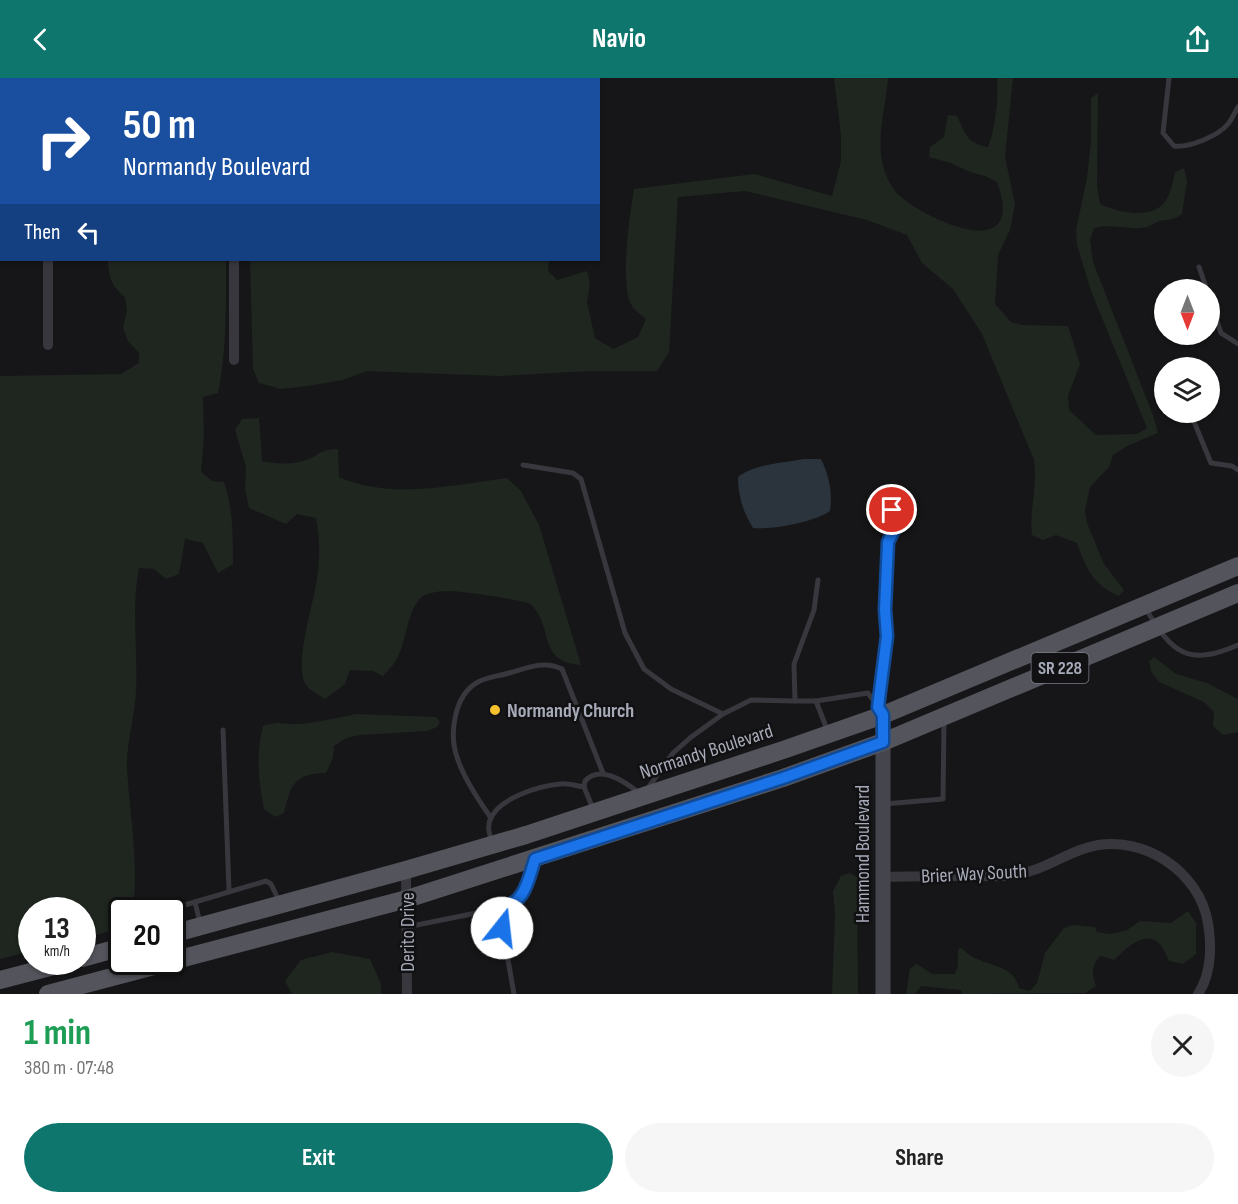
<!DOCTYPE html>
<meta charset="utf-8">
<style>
body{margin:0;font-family:"Sofia Sans Condensed",sans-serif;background:#f6f6f6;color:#222;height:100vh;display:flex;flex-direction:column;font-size:22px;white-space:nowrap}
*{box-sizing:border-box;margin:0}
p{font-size:20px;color:#767676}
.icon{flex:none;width:33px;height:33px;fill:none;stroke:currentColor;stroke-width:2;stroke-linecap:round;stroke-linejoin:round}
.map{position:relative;height:916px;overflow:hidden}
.panel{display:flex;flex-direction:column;background:#fff;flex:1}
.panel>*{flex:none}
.guide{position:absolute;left:0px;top:0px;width:600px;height:183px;box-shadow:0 2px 4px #0004;background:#1a4fa0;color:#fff;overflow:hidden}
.needle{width:39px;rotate:180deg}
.fabs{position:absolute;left:1154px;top:201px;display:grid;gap:12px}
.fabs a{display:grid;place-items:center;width:66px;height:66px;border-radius:50%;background:#fff;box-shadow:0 2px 4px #0004;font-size:30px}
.speed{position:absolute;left:18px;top:819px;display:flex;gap:12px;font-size:30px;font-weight:700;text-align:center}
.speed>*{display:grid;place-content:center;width:78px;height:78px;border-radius:50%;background:#fff;box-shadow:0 2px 4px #0004;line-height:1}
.speed small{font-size:15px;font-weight:400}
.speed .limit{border:3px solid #111;border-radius:9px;background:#fff;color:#111}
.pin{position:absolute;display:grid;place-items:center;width:51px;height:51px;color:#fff;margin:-26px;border:3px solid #fff;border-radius:50%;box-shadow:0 2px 6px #0007}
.me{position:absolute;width:66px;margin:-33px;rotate:16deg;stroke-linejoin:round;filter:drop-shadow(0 0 4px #0008)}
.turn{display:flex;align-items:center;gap:21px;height:126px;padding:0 24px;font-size:27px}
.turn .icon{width:78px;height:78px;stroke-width:2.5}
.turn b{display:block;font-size:42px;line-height:51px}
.then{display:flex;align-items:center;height:57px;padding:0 24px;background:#0003;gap:12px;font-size:22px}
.round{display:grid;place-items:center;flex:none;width:63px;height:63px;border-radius:32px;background:#f6f6f6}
.summary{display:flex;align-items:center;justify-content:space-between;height:102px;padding:0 24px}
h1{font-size:36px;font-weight:700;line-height:45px;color:#1e9e55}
.cta{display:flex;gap:12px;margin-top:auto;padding:12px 24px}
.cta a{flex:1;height:69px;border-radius:36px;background:#0f766e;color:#fff;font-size:24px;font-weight:700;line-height:69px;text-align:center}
.cta a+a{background:#f6f6f6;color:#222}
header{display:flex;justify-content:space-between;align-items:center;height:78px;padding:0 24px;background:#0f766e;color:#fff;font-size:27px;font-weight:700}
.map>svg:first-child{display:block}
</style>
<header><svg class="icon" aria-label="back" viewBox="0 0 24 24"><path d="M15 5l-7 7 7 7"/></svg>Navio<svg class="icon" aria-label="share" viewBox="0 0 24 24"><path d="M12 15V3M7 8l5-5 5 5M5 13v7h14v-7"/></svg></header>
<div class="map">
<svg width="1238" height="916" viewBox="0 0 1238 916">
<rect width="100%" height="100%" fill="#161618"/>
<!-- green -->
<g fill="#1e261f">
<path d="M 834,0 L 888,0 C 886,27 877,55 882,83 C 884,95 891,111 901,119 C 932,145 1027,186 997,104 L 985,98 L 970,94 L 951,85 L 929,79 L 930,69 L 944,59 L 948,37 L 957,38 C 966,56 966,65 988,69 C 995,52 999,19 997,0 L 1013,0 L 1005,79 L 1015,126 L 1010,152 L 998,177 L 995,226 L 1011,244 L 1022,247 L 1068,248 L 1080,286 L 1068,318 L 1069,332 L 1096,357 L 1137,356 L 1147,350 L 1091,213 L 1077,167 L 1076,152 L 1087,100 L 1091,64 L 1091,20 L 1098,15 L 1097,107 L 1100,126 C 1117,134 1149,142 1164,125 C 1171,116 1173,104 1175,94 L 1184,90 L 1187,103 L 1182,136 C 1174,142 1170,141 1160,143 C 1155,144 1151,148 1147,149 C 1129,153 1112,145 1094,150 L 1090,162 L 1093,184 L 1153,337 L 1158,355 L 1127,368 L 1113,377 L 1109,389 L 1090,409 L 1085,432 L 1087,445 L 1104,486 L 1124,512 L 1119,518 C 1093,507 1086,490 1077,465 L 1056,457 L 1043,462 L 1032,457 C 1029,432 1038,408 1034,382 L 982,256 L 953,211 L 922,185 L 907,157 L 867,142 L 745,113 L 678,119 L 669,274 L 657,293 L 589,293 L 499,298 L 367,293 L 343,302 L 308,308 L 281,311 L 259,305 L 253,291 L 250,182 L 549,182 L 548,193 L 557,202 L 587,193 L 590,205 L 587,224 L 595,260 L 613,271 L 638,259 L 646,241 C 642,237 635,233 632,228 C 619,207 630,136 634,111 L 754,96 L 832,118 L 841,83 L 841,57 Z"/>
<path d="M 108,182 L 226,182 C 226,226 227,270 218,315 L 203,319 L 204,359 L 201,394 L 212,403 L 224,404 C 233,431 233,457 233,486 L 218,495 L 203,465 L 185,461 L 179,496 L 166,501 L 154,491 L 139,490 C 131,530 138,572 136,613 C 135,639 126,665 127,691 C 130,737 139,786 133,832 L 122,832 L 121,849 L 119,851 L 83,860 L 82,832 L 32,832 L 31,873 L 0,881 L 0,298 L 121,296 L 139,285 L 139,275 L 128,263 L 123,250 L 127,232 L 125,219 C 111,208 109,199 108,182 Z"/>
<path d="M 259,340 L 262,383 C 275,386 293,387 306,382 C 322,376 318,372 338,371 L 339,399 C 390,422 453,407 507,400 L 521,413 L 539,447 L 581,587 C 536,584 555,548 530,526 C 525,522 460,513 450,513 C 443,513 429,514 423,518 C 405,533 408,564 395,584 C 392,589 387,593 383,598 L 373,593 L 350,592 L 345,606 L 325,621 C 319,617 309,612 306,607 C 293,588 314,524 317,501 C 320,480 320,460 316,440 L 297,436 L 286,446 L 249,430 L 245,411 L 246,389 L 235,352 L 242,341 Z"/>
<path d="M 1154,579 L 1176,596 L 1207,605 L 1238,621 L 1238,654 L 1223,657 L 1213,648 L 1214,634 L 1204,624 L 1159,604 L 1151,593 L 1149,583 Z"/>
<path d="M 356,636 L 436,639 L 440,644 L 437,649 L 427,653 L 360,657 L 346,660 L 334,668 L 333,680 L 326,695 C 294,696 291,706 284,735 L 275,739 L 264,731 C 258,701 256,677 263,648 C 280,642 284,647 300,646 C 319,644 337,640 356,636 Z"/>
<path d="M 850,795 L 857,799 L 858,916 L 832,916 L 835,837 L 833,813 L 841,798 Z"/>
<path d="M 1188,833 L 1196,845 L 1196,876 L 1183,886 L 1169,883 C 1156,846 1135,861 1114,882 L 1100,878 C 1091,888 1092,896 1096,908 L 1085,915 L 962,916 L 961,912 L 921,908 L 915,916 L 906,916 L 910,890 L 917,886 L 932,896 L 955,896 L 958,887 L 958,871 L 962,870 C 977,890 1013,882 1019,910 L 1030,913 L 1037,905 L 1045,875 L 1064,850 L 1073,847 L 1095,849 L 1097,854 L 1110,856 L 1127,852 L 1140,843 L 1171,845 Z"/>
<path d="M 332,874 L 370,881 L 381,906 L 381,916 L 292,916 L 285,903 L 301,882 Z"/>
</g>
<!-- water -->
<path fill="#2b343c" d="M 804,381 L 821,381 C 829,397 833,415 830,433 C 815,444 772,452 753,450 C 743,434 738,418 738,399 C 755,386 783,385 804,381 Z"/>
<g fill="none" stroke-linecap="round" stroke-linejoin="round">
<!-- lane -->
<g stroke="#37373d" stroke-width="5">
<path d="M 1169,0 L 1163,55 L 1174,68 C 1189,70 1218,58 1228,46 C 1232,41 1235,34 1238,29"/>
<path d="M 427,2 L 427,0"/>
<path d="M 1199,189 L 1207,212"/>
<path d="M 1209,219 L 1221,255 L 1238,266"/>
<path d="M 1190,334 L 1211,385 L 1232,388 L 1238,392"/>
<path d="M 523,387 L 573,395 L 581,401 L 625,555 L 644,591 L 671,611 L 723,636"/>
<path d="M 818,502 L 814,532 L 794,586 L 795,623 L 816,623 L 828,654"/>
<path d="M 1146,531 C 1172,575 1188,589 1238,567"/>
<path d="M 816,623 L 868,615 L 878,629"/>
<path d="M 878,629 L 887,558 L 885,532 L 888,464 L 894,452 L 892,432"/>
<path d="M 223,652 L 229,812"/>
<path d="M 648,710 L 673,675 L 690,660 L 723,636 L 751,622 L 795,623"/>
<path d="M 884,726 L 943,721 L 944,643"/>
<path d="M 594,733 L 584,709 L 585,703 C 600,686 625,704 638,714"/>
<path d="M 491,740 C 479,723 463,699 457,679 C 449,656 454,617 478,604 C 487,599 499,598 509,595 C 528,590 544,582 562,591 L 603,695"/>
<path d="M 492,765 C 490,757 487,750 490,742 C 498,720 539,708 560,706 C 568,705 577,708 584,709"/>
<path d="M 499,831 L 514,916"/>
<path d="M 167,832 L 195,824"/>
<path d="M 200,845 L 195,824 L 266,803 L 271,806 L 280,825"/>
<path d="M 407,849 L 506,829 C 526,819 527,806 533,786"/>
</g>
<!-- street -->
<g stroke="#37373d" stroke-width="10">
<path d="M 47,0 L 47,2"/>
<path d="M 233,0 L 233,2"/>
<path d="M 48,182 L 48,267"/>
<path d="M 234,182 L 234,282"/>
<path d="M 406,792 L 407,916"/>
<path d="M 883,799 C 912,798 941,798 970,798 C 985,798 1001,799 1015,797 C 1040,793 1060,779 1083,771 C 1133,753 1192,786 1206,836 C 1212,861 1213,894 1198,916"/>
</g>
<!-- secondary -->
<path stroke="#45464d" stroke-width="15" d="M 883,637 L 883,916"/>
<!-- primary -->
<g stroke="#53545c" stroke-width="18">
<path d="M 172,856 L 406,792 L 526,757 L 786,671 L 883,637 L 1238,488"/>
<path d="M 82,880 L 122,869"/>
<path d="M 172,883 L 407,821 L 783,700 L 883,664 L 1238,515"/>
<path d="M 0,902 L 69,884"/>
<path d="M 48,916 L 169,884"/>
</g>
</g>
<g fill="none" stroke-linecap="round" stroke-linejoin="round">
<defs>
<path id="route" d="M 502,850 L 499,831 C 525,826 528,803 535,781 L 783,700 L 883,664 L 883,637 L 878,629 L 887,558 L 885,532 L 888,464 L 894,452 L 892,432"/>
</defs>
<!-- route casing -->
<use href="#route" stroke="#114b97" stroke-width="15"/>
<!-- route -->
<use href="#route" stroke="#1a73e8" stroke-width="10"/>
</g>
<!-- markers -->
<circle fill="#f6c12f" stroke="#111113" stroke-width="2" cx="495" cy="632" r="6"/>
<g text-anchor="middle" stroke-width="5" stroke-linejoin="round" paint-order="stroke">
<!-- shield labels -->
<rect fill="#111113" stroke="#7a7d86" stroke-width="1.5" x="1031.5" y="575" width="57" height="30" rx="4.5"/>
<g font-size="18" font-weight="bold" fill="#a7abb8">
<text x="1060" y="596">SR 228</text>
</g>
<!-- poi labels -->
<g font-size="20" font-weight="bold" fill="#a7abb8" stroke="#111113" text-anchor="start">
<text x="507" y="639">Normandy Church</text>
</g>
<!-- street labels -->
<g font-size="20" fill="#a7abb8" stroke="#111113">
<text transform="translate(706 673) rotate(-18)" y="7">Normandy Boulevard</text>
<text transform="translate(862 776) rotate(-90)" y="7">Hammond Boulevard</text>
<text transform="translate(974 795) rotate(-3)" y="7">Brier Way South</text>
<text transform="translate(407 854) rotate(-90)" y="7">Derito Drive</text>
</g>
</g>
</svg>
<div class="fabs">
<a><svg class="needle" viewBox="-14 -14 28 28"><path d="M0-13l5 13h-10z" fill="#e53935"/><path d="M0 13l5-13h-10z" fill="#767676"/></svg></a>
<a><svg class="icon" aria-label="layers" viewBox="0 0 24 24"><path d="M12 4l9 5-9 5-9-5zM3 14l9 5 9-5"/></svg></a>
</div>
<div class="speed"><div>13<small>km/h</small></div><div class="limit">20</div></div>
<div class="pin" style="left:892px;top:432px;background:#d93025"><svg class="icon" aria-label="arrive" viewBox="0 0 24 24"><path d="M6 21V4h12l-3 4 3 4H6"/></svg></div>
<svg class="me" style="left:502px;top:850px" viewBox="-20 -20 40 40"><circle r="19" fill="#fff"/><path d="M0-13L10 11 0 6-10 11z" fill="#1a73e8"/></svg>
<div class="guide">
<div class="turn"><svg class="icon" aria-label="right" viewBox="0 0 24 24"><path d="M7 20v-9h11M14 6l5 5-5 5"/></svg><div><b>50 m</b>Normandy Boulevard</div></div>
<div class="then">Then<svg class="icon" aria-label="left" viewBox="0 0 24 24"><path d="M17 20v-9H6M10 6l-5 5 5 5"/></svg></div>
</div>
</div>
<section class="panel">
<div class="summary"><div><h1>1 min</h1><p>380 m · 07:48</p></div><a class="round"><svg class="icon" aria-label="close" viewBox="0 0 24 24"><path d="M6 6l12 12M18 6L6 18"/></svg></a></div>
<div class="cta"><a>Exit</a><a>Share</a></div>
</section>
